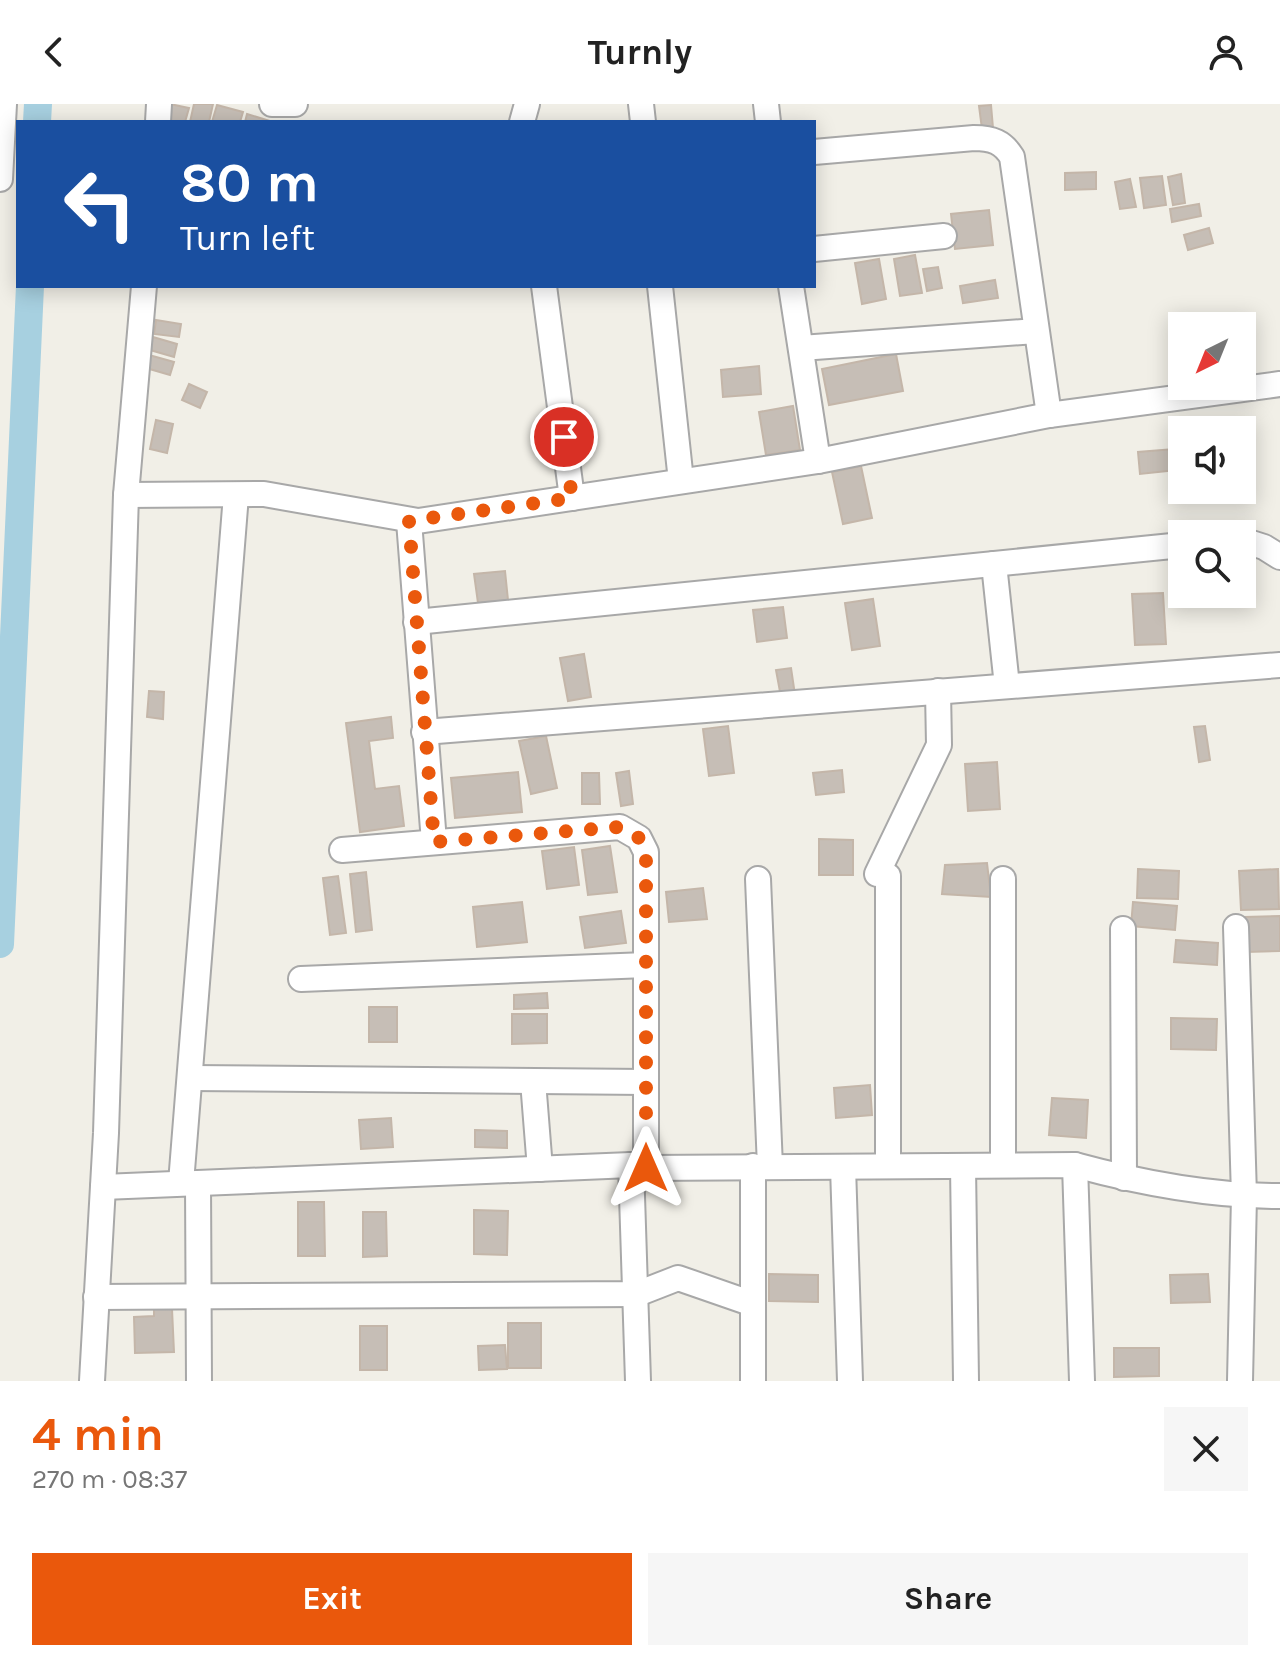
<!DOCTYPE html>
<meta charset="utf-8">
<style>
body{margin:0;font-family:Karla,sans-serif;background:#f6f6f6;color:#222;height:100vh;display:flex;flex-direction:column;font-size:30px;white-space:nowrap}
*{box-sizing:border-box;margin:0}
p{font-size:26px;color:#767676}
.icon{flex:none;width:44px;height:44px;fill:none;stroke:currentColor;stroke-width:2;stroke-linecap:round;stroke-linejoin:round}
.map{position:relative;height:1277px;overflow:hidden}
.details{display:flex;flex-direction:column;background:#fff;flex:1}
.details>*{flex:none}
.guide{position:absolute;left:16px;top:16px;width:800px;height:168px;border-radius:0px;box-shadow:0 4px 20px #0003;background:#1a4fa0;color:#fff;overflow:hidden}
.needle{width:52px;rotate:223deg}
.fabs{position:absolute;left:1168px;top:208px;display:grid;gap:16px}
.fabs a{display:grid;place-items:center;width:88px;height:88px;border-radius:0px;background:#fff;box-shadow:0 4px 20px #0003;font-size:40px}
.pin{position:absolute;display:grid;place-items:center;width:68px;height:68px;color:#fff;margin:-34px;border:4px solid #fff;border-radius:50%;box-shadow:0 2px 8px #0007}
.me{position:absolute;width:88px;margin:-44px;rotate:0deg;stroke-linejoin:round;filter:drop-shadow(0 0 6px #0008)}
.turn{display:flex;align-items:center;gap:28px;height:168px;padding:0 32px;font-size:36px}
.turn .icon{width:104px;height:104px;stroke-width:2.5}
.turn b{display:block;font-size:56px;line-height:68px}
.round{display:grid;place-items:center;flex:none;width:84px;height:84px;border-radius:0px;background:#f6f6f6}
.summary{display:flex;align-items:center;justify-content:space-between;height:136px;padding:0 32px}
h1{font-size:48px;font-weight:700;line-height:60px;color:#ea580c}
.button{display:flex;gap:16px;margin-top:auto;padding:16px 32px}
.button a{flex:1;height:92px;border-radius:0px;background:#ea580c;color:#fff;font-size:32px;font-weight:700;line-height:92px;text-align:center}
.button a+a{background:#f6f6f6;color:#222}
header{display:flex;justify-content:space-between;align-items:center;height:104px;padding:0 32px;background:#fff;font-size:36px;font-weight:700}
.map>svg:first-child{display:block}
</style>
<header><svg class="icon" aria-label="back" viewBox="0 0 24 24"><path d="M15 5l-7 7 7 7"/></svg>Turnly<svg class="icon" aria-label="person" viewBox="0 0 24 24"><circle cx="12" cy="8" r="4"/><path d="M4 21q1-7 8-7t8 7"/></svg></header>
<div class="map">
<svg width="1280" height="1277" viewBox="0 0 1280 1277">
<rect width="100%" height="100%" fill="#f1efe7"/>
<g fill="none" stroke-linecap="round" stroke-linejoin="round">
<!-- canal -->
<g stroke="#a7d0e0" stroke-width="28">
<path d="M 37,18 L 38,0"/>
<path d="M 0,840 L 30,182"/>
</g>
</g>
<!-- building -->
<g fill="#c6beb6" stroke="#c4b6a9" stroke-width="2">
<path d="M 170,0 L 189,4 L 185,18 L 166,18 Z"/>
<path d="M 194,0 L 213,0 L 209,18 L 190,18 Z"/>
<path d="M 217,1 L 243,8 L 240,18 L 212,18 Z"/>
<path d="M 991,1 L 993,24 L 982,25 L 979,2 Z"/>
<path d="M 247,10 L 273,18 L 245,18 Z"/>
<path d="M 1096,68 L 1096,85 L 1065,86 L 1065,69 Z"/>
<path d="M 1181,70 L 1185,99 L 1173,101 L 1168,73 Z"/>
<path d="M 1162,72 L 1166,101 L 1144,104 L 1140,74 Z"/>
<path d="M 1130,75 L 1136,103 L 1120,105 L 1115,78 Z"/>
<path d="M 1199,100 L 1201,112 L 1172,118 L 1170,105 Z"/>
<path d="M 989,106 L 993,141 L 955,145 L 951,110 Z"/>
<path d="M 1209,124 L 1213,139 L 1188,146 L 1184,131 Z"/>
<path d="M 915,151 L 922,189 L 900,192 L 894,155 Z"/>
<path d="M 879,155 L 886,195 L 862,200 L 855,159 Z"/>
<path d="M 938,163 L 942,184 L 927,187 L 923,165 Z"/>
<path d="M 995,176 L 998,194 L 963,199 L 960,182 Z"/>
<path d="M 156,216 L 181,220 L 179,233 L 154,230 Z"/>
<path d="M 153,233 L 177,240 L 174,253 L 150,246 Z"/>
<path d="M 896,250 L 903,287 L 829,301 L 822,265 Z"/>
<path d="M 149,251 L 174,258 L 170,271 L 146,264 Z"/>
<path d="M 759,262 L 761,290 L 723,293 L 721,266 Z"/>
<path d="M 189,280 L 207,288 L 200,304 L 182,296 Z"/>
<path d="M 793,302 L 800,346 L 766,351 L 759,308 Z"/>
<path d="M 156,316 L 173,320 L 167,349 L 150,345 Z"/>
<path d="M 1216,316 L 1218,326 L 1195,326 L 1194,320 Z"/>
<path d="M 1174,345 L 1176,366 L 1140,370 L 1138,348 Z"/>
<path d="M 861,362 L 872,414 L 843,420 L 832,368 Z"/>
<path d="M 505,467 L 508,496 L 478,499 L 474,470 Z"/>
<path d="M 1163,489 L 1166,540 L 1135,541 L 1132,490 Z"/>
<path d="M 873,495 L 880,542 L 852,546 L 845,499 Z"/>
<path d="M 783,503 L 787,534 L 757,538 L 753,506 Z"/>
<path d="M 584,550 L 591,593 L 568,597 L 560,554 Z"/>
<path d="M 791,564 L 795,591 L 781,593 L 776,566 Z"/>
<path d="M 149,587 L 164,588 L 163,615 L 147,613 Z"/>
<path d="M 391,613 L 393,634 L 369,637 L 375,685 L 399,682 L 404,722 L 360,728 L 346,619 Z"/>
<path d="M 728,622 L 734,669 L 709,672 L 703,625 Z"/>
<path d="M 1205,622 L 1210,656 L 1199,658 L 1194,623 Z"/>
<path d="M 546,632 L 557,684 L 531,690 L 519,637 Z"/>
<path d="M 997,658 L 1000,705 L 968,707 L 965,660 Z"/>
<path d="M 842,666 L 844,688 L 816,691 L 813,669 Z"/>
<path d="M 629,667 L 633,700 L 621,702 L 616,669 Z"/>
<path d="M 518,668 L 522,708 L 455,714 L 451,674 Z"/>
<path d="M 582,669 L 599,669 L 600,700 L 582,700 Z"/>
<path d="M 819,735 L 853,736 L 853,771 L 819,771 Z"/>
<path d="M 610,742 L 617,788 L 588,791 L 582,746 Z"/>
<path d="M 574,743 L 579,781 L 547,785 L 542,747 Z"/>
<path d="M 987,759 L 991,793 L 942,790 L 945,761 Z"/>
<path d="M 1138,765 L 1179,767 L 1178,795 L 1137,794 Z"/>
<path d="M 1278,765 L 1279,805 L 1241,806 L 1239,767 Z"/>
<path d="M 366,768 L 372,826 L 356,828 L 350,770 Z"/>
<path d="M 338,772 L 346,829 L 330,831 L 323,774 Z"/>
<path d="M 703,784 L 707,815 L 669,818 L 666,788 Z"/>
<path d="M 522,798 L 527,838 L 477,843 L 473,803 Z"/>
<path d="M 1133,798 L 1177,802 L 1175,826 L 1131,822 Z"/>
<path d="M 621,807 L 626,839 L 585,844 L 580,813 Z"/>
<path d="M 1280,812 L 1280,847 L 1246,848 L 1245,813 Z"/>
<path d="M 1176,836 L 1218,839 L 1217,861 L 1174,858 Z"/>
<path d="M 547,889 L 548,904 L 514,905 L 514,891 Z"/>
<rect x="369" y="903" width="28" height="35"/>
<path d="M 512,910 L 547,910 L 547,939 L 512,940 Z"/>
<path d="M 1171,914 L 1217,915 L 1216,946 L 1171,945 Z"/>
<path d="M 870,981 L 872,1011 L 836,1014 L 834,984 Z"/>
<path d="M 1052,994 L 1088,996 L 1086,1034 L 1049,1031 Z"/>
<path d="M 391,1014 L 393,1043 L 361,1045 L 359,1016 Z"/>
<path d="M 475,1026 L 507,1027 L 507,1044 L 475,1043 Z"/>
<path d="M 298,1098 L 324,1098 L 325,1152 L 298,1152 Z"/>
<path d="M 474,1106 L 508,1107 L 507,1151 L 474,1150 Z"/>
<path d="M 363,1108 L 386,1108 L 387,1152 L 363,1153 Z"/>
<path d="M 769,1170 L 818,1171 L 818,1198 L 769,1197 Z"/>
<path d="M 1208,1170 L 1210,1198 L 1171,1199 L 1170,1171 Z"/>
<path d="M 154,1205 L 172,1205 L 174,1248 L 135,1249 L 134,1213 L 154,1212 Z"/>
<rect x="508" y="1219" width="33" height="45"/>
<rect x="360" y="1222" width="27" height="44"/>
<path d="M 505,1241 L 507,1265 L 479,1266 L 478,1242 Z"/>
<path d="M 1114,1244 L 1159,1244 L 1159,1272 L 1114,1273 Z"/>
</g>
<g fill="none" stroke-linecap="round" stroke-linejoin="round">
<defs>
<g id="minor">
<path d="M 272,0 L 295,0"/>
<path d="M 641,0 L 643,18"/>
<path d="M 766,0 L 768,18"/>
<path d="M 158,18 L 159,0"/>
<path d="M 522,18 L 527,0"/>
<path d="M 814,48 L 974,34 C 992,34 1003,38 1012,53 L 1049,311"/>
<path d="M 0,75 L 4,0"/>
<path d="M 814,145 L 944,132"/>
<path d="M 544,182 L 572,394"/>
<path d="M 660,182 L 681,377"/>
<path d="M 791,182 L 818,357"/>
<path d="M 801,244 L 1036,227"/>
<path d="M 126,391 L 264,390 L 418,417 L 818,357 L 1049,311 L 1280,280"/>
<path d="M 409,417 L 434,738"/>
<path d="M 1242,436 L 1264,443 L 1280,453"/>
<path d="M 994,460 L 1007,582"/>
<path d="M 416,518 L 1182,441"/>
<path d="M 424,628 L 1280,561"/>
<path d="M 342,746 L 620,723 L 639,734 L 646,748 L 646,1064"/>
<path d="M 877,770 L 939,641 L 938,587"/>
<path d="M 758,775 L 770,1063"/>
<path d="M 1003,775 L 1003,1061"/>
<path d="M 1236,823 L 1244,1092 L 1240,1277"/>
<path d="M 1123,825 L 1124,1074"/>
<path d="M 301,875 L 646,861"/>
<path d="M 190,974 L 646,978"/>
<path d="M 533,977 L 540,1065"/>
<path d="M 631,1061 L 638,1277"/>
<path d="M 1075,1061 L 1082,1277"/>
<path d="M 753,1062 L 753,1277"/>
<path d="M 888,1062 L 888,772"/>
<path d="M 963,1062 L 966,1277"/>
<path d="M 843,1063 L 850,1277"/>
<path d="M 181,1079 L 236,391"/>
<path d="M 198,1079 L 199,1277"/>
<path d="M 103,1083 L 631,1061 L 646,1064 L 1075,1061 C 1141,1079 1211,1092 1280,1092"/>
<path d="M 96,1193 L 637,1190 L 678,1174 L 753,1200"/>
<path d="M 92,1277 L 106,1029 L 126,391 L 144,182"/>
</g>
</defs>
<!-- minor casing -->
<use href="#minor" stroke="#a8a8a8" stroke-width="28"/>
<!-- minor -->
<use href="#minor" stroke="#fff" stroke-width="24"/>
</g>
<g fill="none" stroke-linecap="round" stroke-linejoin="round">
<!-- route -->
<path stroke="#ea580c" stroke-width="14" stroke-dasharray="0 25.2" d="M 564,333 L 572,394 L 409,417 L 434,738 L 620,723 L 639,734 L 646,748 L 646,1064"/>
</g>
</svg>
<div class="fabs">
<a><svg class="needle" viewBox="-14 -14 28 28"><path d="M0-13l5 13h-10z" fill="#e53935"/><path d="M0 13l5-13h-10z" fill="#767676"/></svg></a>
<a><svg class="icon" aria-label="sound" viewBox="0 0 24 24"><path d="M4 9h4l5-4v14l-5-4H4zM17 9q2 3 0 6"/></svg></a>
<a><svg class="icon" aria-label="search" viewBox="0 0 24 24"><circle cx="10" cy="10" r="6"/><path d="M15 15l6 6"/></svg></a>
</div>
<div class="pin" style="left:564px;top:333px;background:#d93025"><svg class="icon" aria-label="arrive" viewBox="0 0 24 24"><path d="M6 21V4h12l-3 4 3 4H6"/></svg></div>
<svg class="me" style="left:646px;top:1064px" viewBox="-20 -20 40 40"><path d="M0-17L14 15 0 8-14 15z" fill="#ea580c" stroke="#fff" stroke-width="4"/></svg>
<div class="guide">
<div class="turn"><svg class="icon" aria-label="left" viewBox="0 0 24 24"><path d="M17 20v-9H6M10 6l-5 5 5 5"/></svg><div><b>80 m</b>Turn left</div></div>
</div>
</div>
<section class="details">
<div class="summary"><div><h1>4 min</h1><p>270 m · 08:37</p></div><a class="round"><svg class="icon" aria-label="close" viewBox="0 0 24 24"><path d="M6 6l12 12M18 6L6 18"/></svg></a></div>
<div class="button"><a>Exit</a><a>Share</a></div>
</section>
